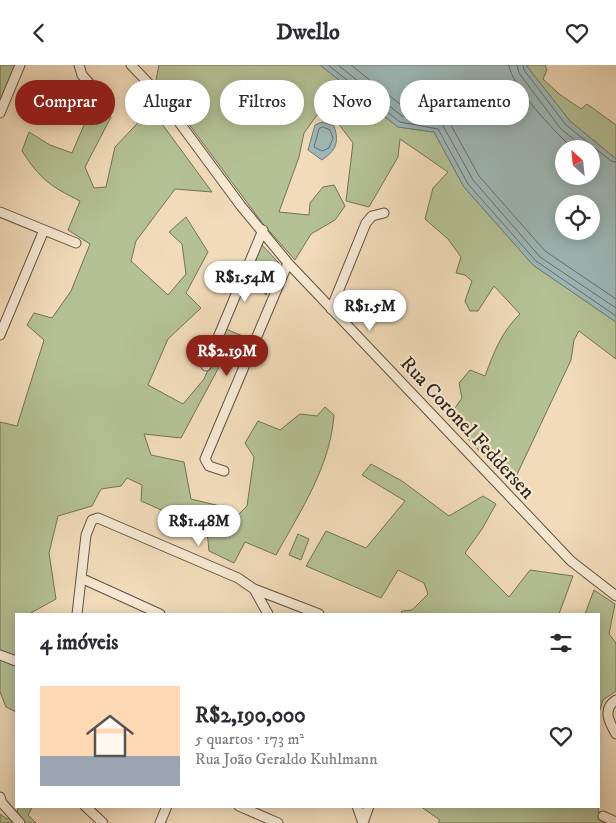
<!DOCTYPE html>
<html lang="pt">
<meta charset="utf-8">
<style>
body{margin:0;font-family:"IM FELL DW Pica",serif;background:#f2f2f3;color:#2b2b33;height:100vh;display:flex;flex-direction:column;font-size:19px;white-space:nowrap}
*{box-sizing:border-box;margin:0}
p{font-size:16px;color:#7c7c81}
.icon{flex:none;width:28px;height:28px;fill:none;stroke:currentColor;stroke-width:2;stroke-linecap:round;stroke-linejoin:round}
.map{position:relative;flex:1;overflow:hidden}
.sheet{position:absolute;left:15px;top:548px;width:585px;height:195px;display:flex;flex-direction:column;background:#fff;border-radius:0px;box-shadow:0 2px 12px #0003}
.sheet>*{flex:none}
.hud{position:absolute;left:15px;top:15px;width:586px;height:45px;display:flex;gap:10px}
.needle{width:32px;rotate:333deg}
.fabs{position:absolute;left:555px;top:75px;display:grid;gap:10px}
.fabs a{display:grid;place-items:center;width:45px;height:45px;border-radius:50%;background:#fff;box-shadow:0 2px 12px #0003;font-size:25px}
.price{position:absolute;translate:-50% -42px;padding:0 11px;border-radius:18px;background:#fff;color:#222;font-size:16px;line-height:32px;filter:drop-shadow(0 1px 2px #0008)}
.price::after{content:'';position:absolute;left:50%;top:30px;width:15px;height:11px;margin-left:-8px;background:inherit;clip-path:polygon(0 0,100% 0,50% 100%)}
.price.current{background:#8f2418;color:#fff}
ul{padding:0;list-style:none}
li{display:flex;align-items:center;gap:15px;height:125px;padding:0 25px}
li+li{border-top:1px solid #e1e1e2}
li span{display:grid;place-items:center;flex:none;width:140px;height:100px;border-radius:0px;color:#555}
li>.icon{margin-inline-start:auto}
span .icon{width:60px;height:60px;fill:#fffc;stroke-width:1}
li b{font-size:21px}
h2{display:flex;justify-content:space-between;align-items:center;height:60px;padding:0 25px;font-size:21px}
.tag{padding:0 18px;border-radius:22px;background:#fff;box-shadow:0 2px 12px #0003;font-size:18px;line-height:45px}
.tag.current{background:#8f2418;color:#fff}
header{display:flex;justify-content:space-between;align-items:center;height:65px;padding:0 25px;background:#fff;font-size:22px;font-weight:700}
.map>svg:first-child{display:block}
.green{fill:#b4c195;stroke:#727257}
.water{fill:#9eb9b9;stroke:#727d79;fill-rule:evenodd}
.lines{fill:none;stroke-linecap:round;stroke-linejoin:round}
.shore{stroke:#686e69;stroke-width:1}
.minor-casing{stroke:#615241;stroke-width:11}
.minor{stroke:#f6e8d2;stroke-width:9}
.labels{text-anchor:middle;stroke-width:4.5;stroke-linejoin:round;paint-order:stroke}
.street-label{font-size:20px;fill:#312419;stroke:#f6e8d2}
</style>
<header><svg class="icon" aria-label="back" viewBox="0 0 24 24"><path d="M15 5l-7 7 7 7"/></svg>Dwello<svg class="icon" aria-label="heart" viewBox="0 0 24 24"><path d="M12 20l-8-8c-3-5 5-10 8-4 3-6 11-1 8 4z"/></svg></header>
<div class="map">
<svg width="616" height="758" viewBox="0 0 616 758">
<rect width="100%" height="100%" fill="#f1dbba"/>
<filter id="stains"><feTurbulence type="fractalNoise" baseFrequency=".004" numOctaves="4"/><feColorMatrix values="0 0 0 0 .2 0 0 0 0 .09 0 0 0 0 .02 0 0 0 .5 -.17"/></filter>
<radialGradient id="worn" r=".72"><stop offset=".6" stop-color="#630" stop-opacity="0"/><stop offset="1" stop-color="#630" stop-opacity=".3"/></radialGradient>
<!-- green -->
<path class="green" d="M0 0H16L0 39Z
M159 0H320L398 62 434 67 464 122 533 200 616 257V294L579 266 574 275 571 295 512 420 448 353 462 333 459 318 470 305 485 311C494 287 502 266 520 249L494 221 478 246H470L465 236 472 216 465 210 456 208 461 192 448 174 425 154 433 123 448 107 400 74 398 92 369 142 346 136 353 78 338 58 317 50 304 68 299 92 279 147 309 150 310 138 323 122 334 120 345 141 335 155 311 169 295 195 263 159 156 15Z
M526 0H545L547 5 543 14 558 28 581 44 587 39 616 60V94L570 56Z
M97 30 111 52 85 102 94 123 106 122 115 82 151 44 212 127 175 124 136 176 131 196 168 230 186 209 182 179 169 167 186 152 208 187 186 228 201 243 168 274 148 320 183 339 204 314 226 264 250 274 242 290 227 287 181 373 144 369 151 390 184 397 191 434 220 441 224 464 247 441 254 392 245 378 258 356 280 365 300 349 317 351 325 342 334 350C330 402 301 445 276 490L245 477 234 498 209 486 207 465 141 436 142 420 127 413 121 421 101 424 92 441 58 451 49 488 56 534 29 549H16V647L6 642 0 627V357L17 361 44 275 27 260 34 248 52 253 71 226 90 179 68 165 80 136C50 121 41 115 22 86L29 67 50 80 72 88Z
M261 179 279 198 266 230 247 213Z
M371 399 402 416 449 451 483 431 496 439 482 464 465 488 509 532 530 505 573 511 559 549H401L402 546 412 545 428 529 424 518 398 505 381 533 306 501 326 466 366 483 405 436 362 410Z
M298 469 309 474 301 495 289 490Z
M594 525 615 539 609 569 616 578V626L603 635 599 648V549H585Z
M19 741H33L28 750 36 758H0V749L7 754 16 750Z
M420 741H598L599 755 606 758H438L440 755Z"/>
<!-- water -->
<path class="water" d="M320 0H526L570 56 616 94V257L533 200 464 122 434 67 398 62ZM564 84H591V111H564ZM564 139H591V166H564Z
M322 57 334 61C340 78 335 86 322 95L308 85 315 60Z"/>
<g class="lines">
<!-- shore -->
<path class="shore" d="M328 0 400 57 438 64 468 119 536 196 616 251
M338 0 402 51 442 59 473 115 540 192 616 243
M351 0 406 44 437 49 447 53 479 111 545 186 616 234
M509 0C510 20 558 71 574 84
M517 0 519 8 561 64 586 84
M523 0 524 5 566 60 611 96 616 97
M323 62 330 65 333 73 329 83 322 86 314 82 319 64Z"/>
<defs>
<path id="minor" d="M79 0 82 10 97 27
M131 0 156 26 241 141 288 198 571 496 616 531
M0 48 20 0
M0 147 76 178
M331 244 366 158 372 151 384 148
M0 270 44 165
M206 301 263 165
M224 406 209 401 205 394 288 198
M83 514 160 549
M254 524 319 549
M77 549 86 470 92 455 98 453 238 513 254 524 268 549
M0 590 16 596
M616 635C602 644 609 657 616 669
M0 732 2 738 20 758
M85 741 103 758
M239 741 278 758
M357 741 363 758
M603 751 616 757
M160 758 167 741
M363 758 369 741"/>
</defs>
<!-- minor casing -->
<use href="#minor" class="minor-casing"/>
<!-- minor -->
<use href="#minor" class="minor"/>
</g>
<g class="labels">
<!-- street labels -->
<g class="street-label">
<text transform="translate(468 362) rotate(47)" y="7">Rua Coronel Feddersen</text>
</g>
</g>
<rect width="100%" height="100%" filter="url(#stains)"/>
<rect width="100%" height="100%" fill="url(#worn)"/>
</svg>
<div class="fabs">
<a><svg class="needle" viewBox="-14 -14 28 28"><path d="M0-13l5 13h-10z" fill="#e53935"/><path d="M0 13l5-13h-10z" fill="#7c7c81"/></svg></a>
<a><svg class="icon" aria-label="locate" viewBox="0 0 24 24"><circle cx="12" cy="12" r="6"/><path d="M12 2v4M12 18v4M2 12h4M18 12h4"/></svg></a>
</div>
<b class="price" style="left:245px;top:238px">R$1.54M</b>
<b class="price" style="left:370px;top:267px">R$1.5M</b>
<b class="price current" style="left:227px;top:312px">R$2.19M</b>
<b class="price" style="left:199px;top:482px">R$1.48M</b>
<div class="hud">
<a class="tag current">Comprar</a>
<a class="tag">Alugar</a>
<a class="tag">Filtros</a>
<a class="tag">Novo</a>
<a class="tag">Apartamento</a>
</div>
<section class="sheet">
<h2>4 imóveis<svg class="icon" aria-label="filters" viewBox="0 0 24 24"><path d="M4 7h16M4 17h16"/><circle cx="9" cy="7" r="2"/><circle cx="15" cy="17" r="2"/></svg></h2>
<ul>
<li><span style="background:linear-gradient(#ffd9b3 70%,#9aa5b1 0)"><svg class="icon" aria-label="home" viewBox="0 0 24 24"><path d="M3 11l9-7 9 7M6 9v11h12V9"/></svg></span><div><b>R$2,190,000</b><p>5 quartos · 173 m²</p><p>Rua João Geraldo Kuhlmann</p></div><svg class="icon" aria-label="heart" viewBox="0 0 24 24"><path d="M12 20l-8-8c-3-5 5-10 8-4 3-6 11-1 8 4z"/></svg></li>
</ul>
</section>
</div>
